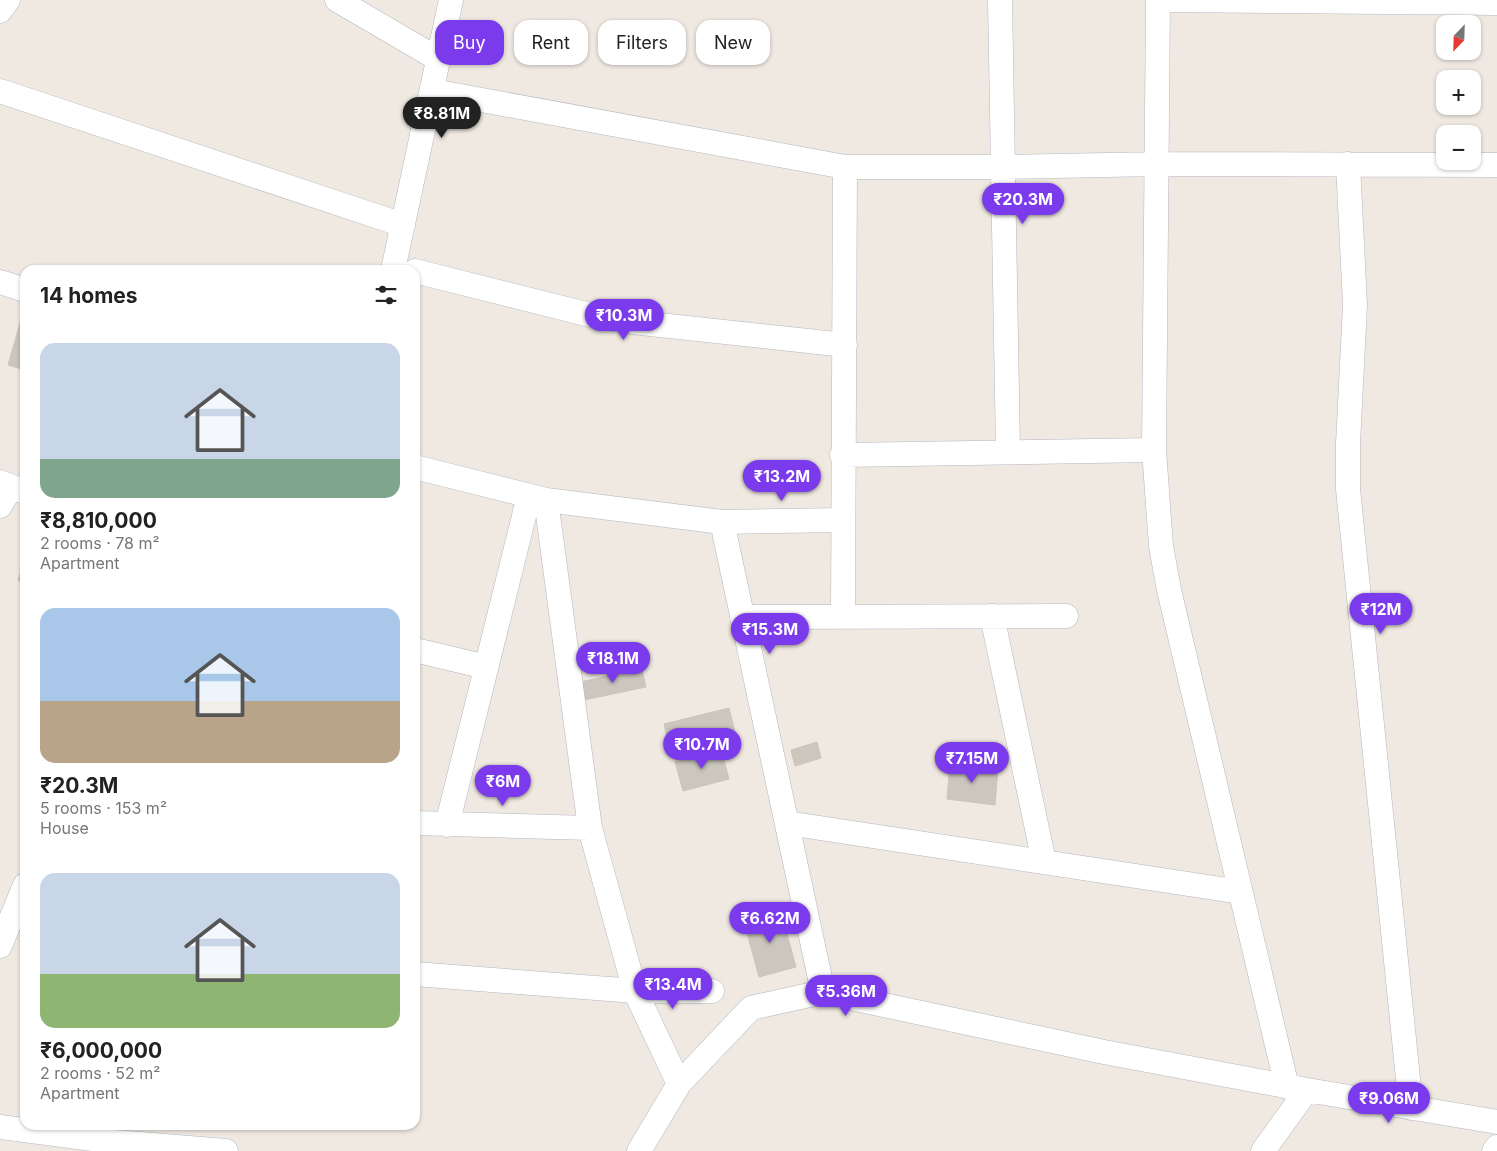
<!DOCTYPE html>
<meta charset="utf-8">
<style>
body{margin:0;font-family:Inter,sans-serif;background:#f2f2f2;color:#222;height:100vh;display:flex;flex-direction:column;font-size:19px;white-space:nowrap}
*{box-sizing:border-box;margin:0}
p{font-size:16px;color:#767676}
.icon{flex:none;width:28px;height:28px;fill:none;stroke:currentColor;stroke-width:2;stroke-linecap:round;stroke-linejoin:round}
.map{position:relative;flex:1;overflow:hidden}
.side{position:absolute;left:20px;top:265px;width:400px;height:865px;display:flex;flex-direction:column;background:#fff;border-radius:15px;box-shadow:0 1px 4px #0004}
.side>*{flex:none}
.hud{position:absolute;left:435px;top:20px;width:475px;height:45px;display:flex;gap:10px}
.needle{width:32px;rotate:203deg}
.fabs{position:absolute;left:1436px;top:15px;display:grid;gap:10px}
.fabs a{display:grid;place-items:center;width:45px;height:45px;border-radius:10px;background:#fff;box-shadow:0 1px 4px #0004;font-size:25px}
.price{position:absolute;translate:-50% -42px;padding:0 11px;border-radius:18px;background:#7c3aed;color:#fff;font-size:16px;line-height:32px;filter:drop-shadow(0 1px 2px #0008)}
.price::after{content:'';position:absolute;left:50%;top:30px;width:15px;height:11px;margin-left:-8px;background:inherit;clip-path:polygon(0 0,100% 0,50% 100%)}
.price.current{background:#222;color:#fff}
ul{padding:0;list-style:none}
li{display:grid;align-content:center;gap:10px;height:265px;padding:0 20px}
li span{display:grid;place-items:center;height:155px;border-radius:15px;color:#555}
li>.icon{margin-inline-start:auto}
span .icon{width:90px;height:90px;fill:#fffc;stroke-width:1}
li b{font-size:21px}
h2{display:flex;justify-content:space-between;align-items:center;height:60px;padding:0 20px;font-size:21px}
.tag{padding:0 18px;border-radius:15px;background:#fff;box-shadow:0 1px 4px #0004;font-size:18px;line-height:45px}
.tag.current{background:#7c3aed;color:#fff}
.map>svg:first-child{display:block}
.building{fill:#cbc7bf;stroke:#cbc5ba}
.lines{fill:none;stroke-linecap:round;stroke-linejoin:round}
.minor-casing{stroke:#b4b7c1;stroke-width:25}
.minor{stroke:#fff;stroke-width:24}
</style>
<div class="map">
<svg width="1497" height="1151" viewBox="0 0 1497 1151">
<rect width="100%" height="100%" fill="#efe9e1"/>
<!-- building -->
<path class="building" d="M23 313 25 314V370L8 365Z
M25 561V583L18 580Z
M642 669 646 687 584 700 580 682Z
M729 708 735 732 727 734 726 743 671 757 664 724Z
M817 742 821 758 795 766 791 750Z
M721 749 729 779 683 791 675 762Z
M950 763 998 769 995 805 947 799Z
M781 912 796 967 759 977 744 922Z"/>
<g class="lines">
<defs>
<path id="minor" d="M337 0 438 59
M1000 0 1008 451
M1158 0 1154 450 1161 546 1169 590 1287 1087
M1161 0 1497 3
M0 11 8 0
M0 91 403 225
M433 91 845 167H1003L1158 164 1497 165
M1348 164 1355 305 1348 444V489L1411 1108
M393 270 451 0
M415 271 594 316 632 322 845 345
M0 282 25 290
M842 455 1154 450
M415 467 546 500 590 828 635 991 679 1084
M0 482 25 492
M546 500 722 522 823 992
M0 506 11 487
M722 522 843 520
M843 616 845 167
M992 616 1044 862
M742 617 1066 616
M415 650 486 667
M415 823 590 828
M787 823 1241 892
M447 825 529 496
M0 946 25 885
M415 974 635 991H712
M0 1127 115 1142 226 1151
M639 1151 679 1084 751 1008 823 992 1104 1052 1307 1090 1497 1122
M1263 1151 1307 1090
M1494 1151 1497 1147"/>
</defs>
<!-- minor casing -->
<use href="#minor" class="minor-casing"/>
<!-- minor -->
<use href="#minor" class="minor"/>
</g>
</svg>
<div class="fabs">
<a><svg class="needle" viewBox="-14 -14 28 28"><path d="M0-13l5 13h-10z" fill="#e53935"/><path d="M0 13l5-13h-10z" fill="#767676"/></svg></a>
<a>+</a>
<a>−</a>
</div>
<b class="price current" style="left:442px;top:139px">₹8.81M</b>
<b class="price" style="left:1023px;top:225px">₹20.3M</b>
<b class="price" style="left:624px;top:341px">₹10.3M</b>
<b class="price" style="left:782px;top:502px">₹13.2M</b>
<b class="price" style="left:1381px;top:635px">₹12M</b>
<b class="price" style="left:770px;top:655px">₹15.3M</b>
<b class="price" style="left:613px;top:684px">₹18.1M</b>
<b class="price" style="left:702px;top:770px">₹10.7M</b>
<b class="price" style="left:972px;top:784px">₹7.15M</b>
<b class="price" style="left:503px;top:807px">₹6M</b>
<b class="price" style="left:770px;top:944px">₹6.62M</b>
<b class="price" style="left:673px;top:1010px">₹13.4M</b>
<b class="price" style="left:846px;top:1017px">₹5.36M</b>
<b class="price" style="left:1389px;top:1124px">₹9.06M</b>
<div class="hud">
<a class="tag current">Buy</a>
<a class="tag">Rent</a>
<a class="tag">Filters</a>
<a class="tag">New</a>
</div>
<section class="side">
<h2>14 homes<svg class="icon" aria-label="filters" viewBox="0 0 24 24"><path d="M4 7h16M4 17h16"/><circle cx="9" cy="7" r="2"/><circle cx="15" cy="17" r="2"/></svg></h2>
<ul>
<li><span style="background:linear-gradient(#c9d6e8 75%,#7fa58c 0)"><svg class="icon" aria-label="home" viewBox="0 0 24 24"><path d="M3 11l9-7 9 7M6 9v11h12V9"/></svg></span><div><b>₹8,810,000</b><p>2 rooms · 78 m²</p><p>Apartment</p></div></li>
<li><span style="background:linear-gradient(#a9c7e8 60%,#b9a48a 0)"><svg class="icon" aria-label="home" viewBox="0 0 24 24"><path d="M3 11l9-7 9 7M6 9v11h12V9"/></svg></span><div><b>₹20.3M</b><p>5 rooms · 153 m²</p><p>House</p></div></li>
<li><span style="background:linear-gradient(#c9d6e8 65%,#8fb573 0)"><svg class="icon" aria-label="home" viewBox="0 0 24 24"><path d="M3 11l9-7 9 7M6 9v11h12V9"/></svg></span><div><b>₹6,000,000</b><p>2 rooms · 52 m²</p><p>Apartment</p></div></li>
</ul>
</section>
</div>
